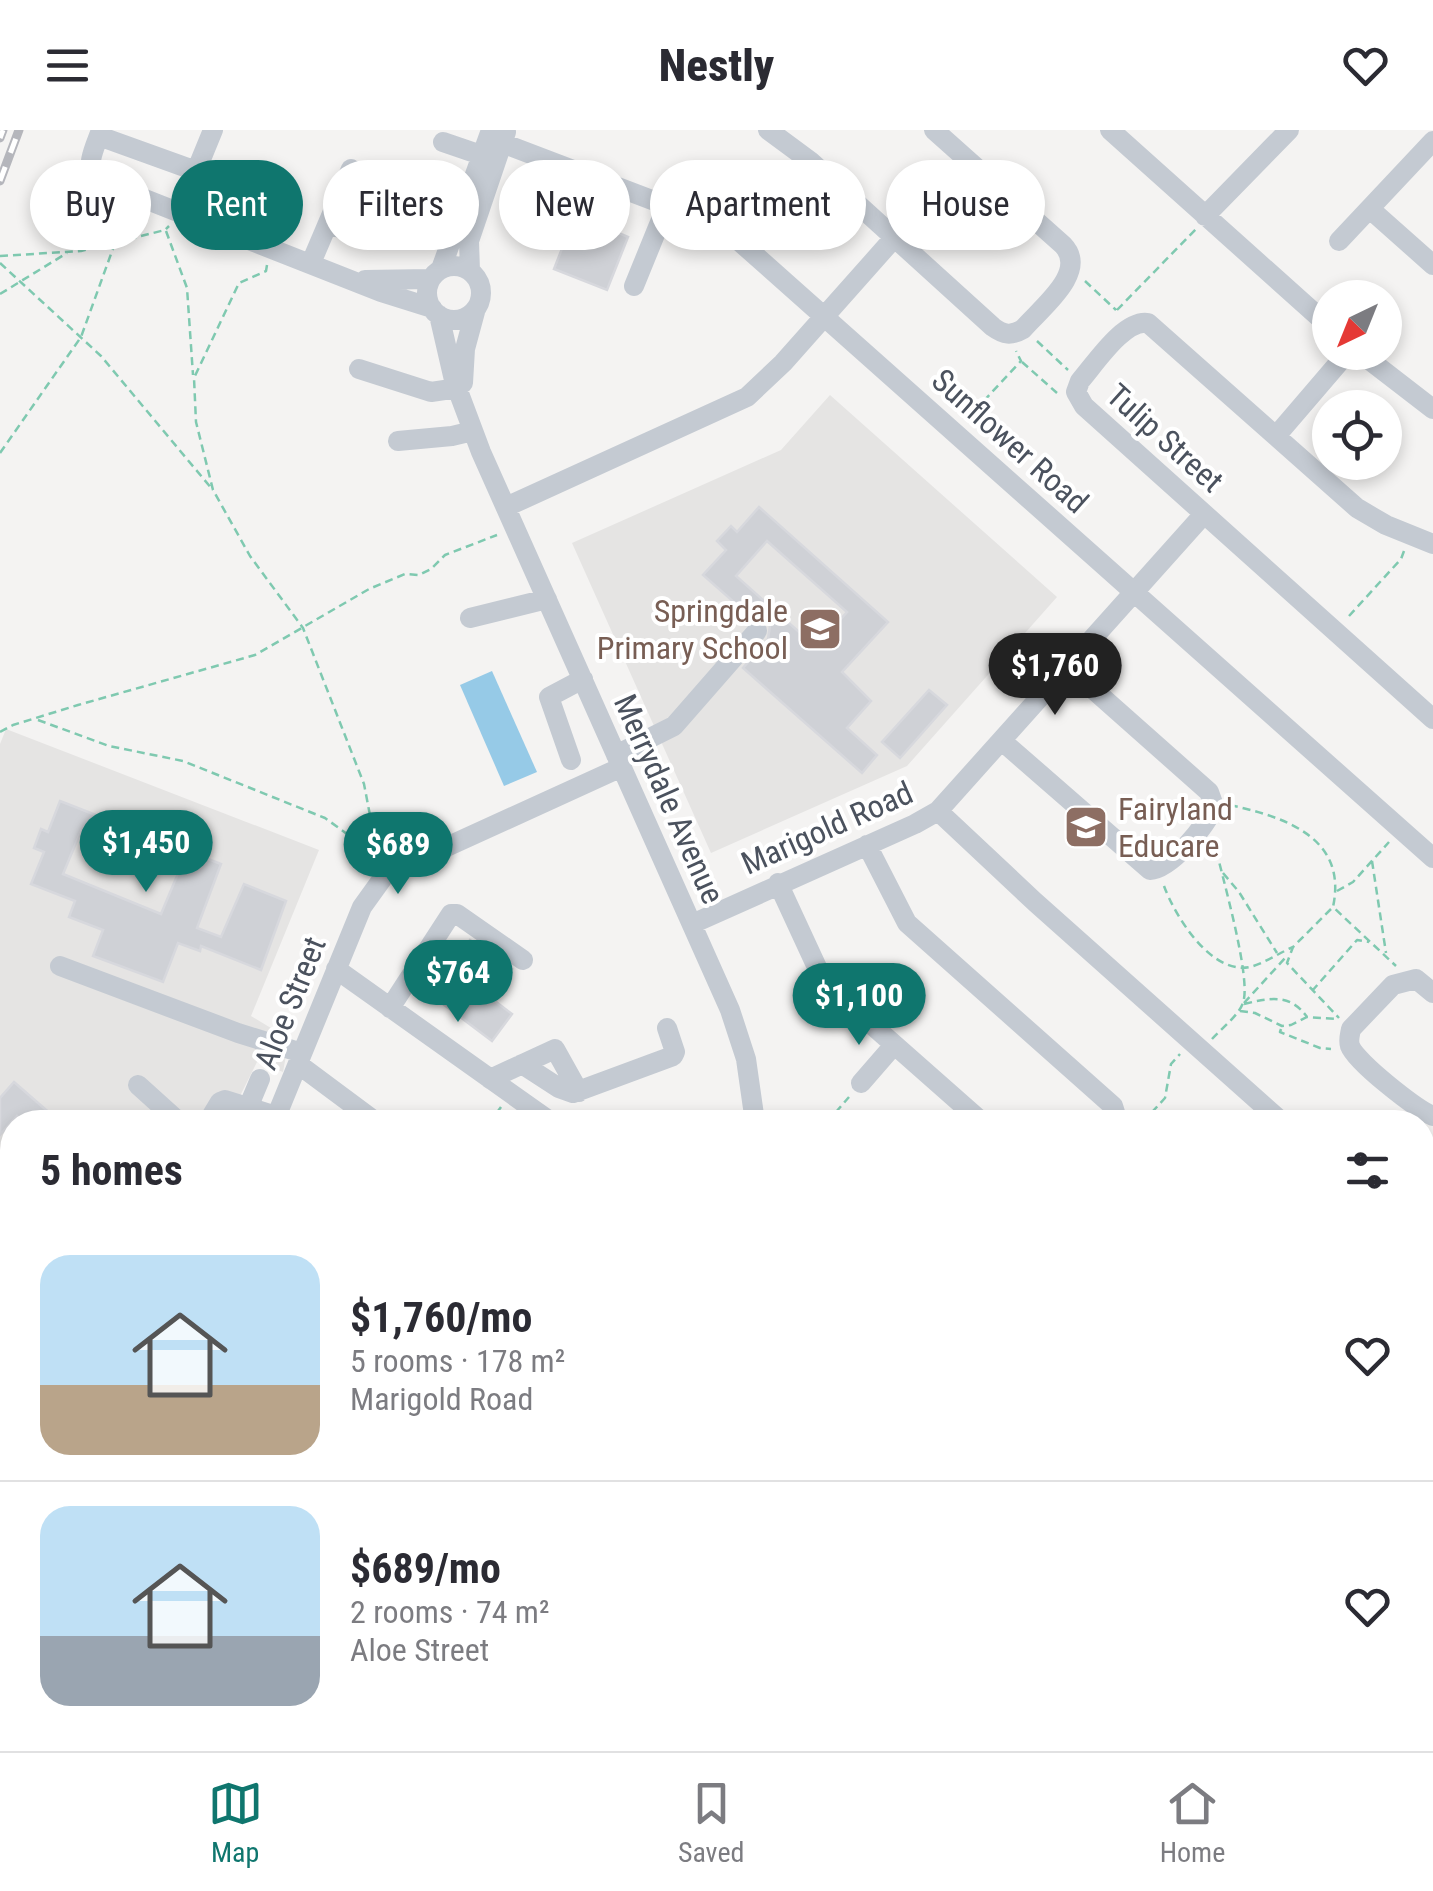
<!DOCTYPE html>
<meta charset="utf-8">
<style>
body{margin:0;font-family:"Roboto Condensed",sans-serif;background:#f7f7f7;color:#2b2b33;height:100vh;display:flex;flex-direction:column;font-size:38px;white-space:nowrap}
*{box-sizing:border-box;margin:0}
p{font-size:32px;color:#7c7c81}
.icon{flex:none;width:55px;height:55px;fill:none;stroke:currentColor;stroke-width:2;stroke-linecap:round;stroke-linejoin:round}
.map{position:relative;flex:1;overflow:hidden}
.sheet{position:absolute;left:0px;top:980px;width:1435px;height:642px;display:flex;flex-direction:column;background:#fff;border-radius:40px 40px 0 0;box-shadow:0 5px 15px #0003}
.sheet>*{flex:none}
.banner{position:absolute;left:30px;top:30px;width:1375px;height:90px;display:flex;gap:20px}
.needle{width:65px;rotate:223deg}
.fabs{position:absolute;left:1312px;top:150px;display:grid;gap:20px}
.fabs a{display:grid;place-items:center;width:90px;height:90px;border-radius:50%;background:#fff;box-shadow:0 5px 15px #0003;font-size:50px}
.price{position:absolute;translate:-50% -85px;padding:0 22px;border-radius:35px;background:#0f766e;color:#fff;font-size:32px;line-height:65px;filter:drop-shadow(0 2px 5px #0008)}
.price::after{content:'';position:absolute;left:50%;top:60px;width:30px;height:22px;margin-left:-15px;background:inherit;clip-path:polygon(0 0,100% 0,50% 100%)}
.price.selected{background:#222;color:#fff}
ul{padding:0;list-style:none}
li{display:flex;align-items:center;gap:30px;height:250px;padding:0 40px}
li+li{border-top:2px solid #e1e1e2}
li span{display:grid;place-items:center;flex:none;width:280px;height:200px;border-radius:30px;color:#555}
li>.icon{margin-inline-start:auto}
span .icon{width:120px;height:120px;fill:#fffc;stroke-width:1}
li b{font-size:42px}
h2{display:flex;justify-content:space-between;align-items:center;height:120px;padding:0 40px;font-size:42px}
.tag{padding:0 35px;border-radius:45px;background:#fff;box-shadow:0 5px 15px #0003;font-size:35px;line-height:90px}
.tag.selected{background:#0f766e;color:#fff}
header{display:flex;justify-content:space-between;align-items:center;height:130px;padding:0 40px;background:#fff;font-size:45px;font-weight:800}
.menu{display:flex;justify-content:space-around;align-items:center;height:140px;border-top:2px solid #e1e1e2;background:#fff;font-size:28px;color:#7c7c81}
.menu a{display:grid;justify-items:center;gap:5px}
.menu .selected{color:#0f766e}
.map>svg:first-child{display:block}
.education{fill:#e5e4e3}
.water{fill:#96cae7}
.building{fill:#cfd1d6;stroke:#d7d8dd;stroke-width:2.5;fill-rule:evenodd}
.lines{fill:none;stroke-linecap:round;stroke-linejoin:round}
.path{stroke:#7fc9b0;stroke-width:2.5;stroke-dasharray:8 5;stroke-linecap:butt}
.minor{stroke:#c4cad2;stroke-width:20}
.major{stroke:#b4bdce;stroke-width:25}
.rail-casing{stroke:#b5b6bc;stroke-width:9}
.rail{stroke:#fff;stroke-width:5;stroke-dasharray:15;stroke-linecap:butt}
.labels{text-anchor:middle;stroke-width:8;stroke-linejoin:round;paint-order:stroke}
.street-label{font-size:32px;fill:#4b525e;stroke:#fff}
.education-label{font-size:32px;fill:#785e54;stroke:#fff;text-anchor:end}
</style>
<header><svg class="icon" aria-label="menu" viewBox="0 0 24 24"><path d="M4 6h16M4 12h16M4 18h16"/></svg>Nestly<svg class="icon" aria-label="heart" viewBox="0 0 24 24"><path d="M12 20l-8-8c-3-5 5-10 8-4 3-6 11-1 8 4z"/></svg></header>
<div class="map">
<svg width="1433" height="1621" viewBox="0 0 1433 1621">
<rect width="100%" height="100%" fill="#f4f3f2"/>
<!-- education -->
<path class="education" d="M830 265 1057 467 907 636 711 723 572 413 781 320Z
M6 599 319 720 251 886 289 909 283 942 257 932 227 992H12V1171L0 1159V614Z
M617 1610H1001L992 1621H633Z"/>
<!-- water -->
<path class="water" d="M492 541 537 642 504 656 460 555Z"/>
<!-- building -->
<path class="building" d="M581 70 615 83 609 99 628 107 607 160 554 139Z
M759 377 888 492 842 542 871 571 847 598 877 625 862 643 743 538 768 509 770 496 761 488H752L703 445 726 420 717 411 731 396 737 402ZM767 411 847 482 816 517 736 446Z
M929 560 947 575 900 628 882 612Z
M60 671 221 734 197 798 221 807 244 754 286 771 261 840 201 816 200 821 178 813 163 852 93 826 103 800 69 787 75 771 31 754 44 722 34 718 41 699 48 702ZM81 701 179 741 161 784 63 744Z
M470 810 512 839 491 868 512 884 492 911 423 859 443 832 450 837Z
M14 952 60 992H25L17 986 0 1005V968Z
M0 1027 12 1038V1070L0 1059Z
M0 1090 12 1102V1132L0 1121Z"/>
<g class="lines">
<!-- path -->
<path class="path" d="M166 101 187 158 193 245
M0 126 81 121 165 100 169 96
M0 133 101 226 212 359
M267 135 266 141 239 153 194 248 196 292 213 360 250 426 303 498 364 654 378 727
M1085 151 1116 180
M0 164 67 123
M1117 180 1196 99
M1037 211 1068 240
M1022 232 1057 263
M966 290 1021 231 1016 221
M0 323 81 207 115 113
M1349 486 1401 429 1404 421
M38 590 109 616 183 631 325 688 376 725
M0 602 13 595 78 575 255 525 369 459 405 444 419 445 431 439 445 425 497 405
M1230 675C1284 687 1348 707 1333 777L1396 836
M1372 731 1386 823
M1223 743 1239 762 1277 823
M1164 756C1175 786 1211 845 1250 837 1265 833 1279 823 1293 817
M1337 761 1353 752 1389 712
M1331 779 1293 817 1287 833 1339 888
M1312 861 1357 810 1369 812
M1244 873 1286 827
M1244 874C1269 868 1290 863 1307 887
M1240 881 1255 883 1282 896 1291 895 1307 887 1336 889
M1281 899 1280 902 1320 918 1331 919
M1212 909C1222 898 1238 886 1243 873 1252 848 1221 743 1214 711
M490 992 501 977
M802 992 835 982
M845 992 836 982 849 967
M1143 992 1165 968 1171 934 1180 924
M210 1610 225 1621
M1025 1610 1035 1621
M1096 1610 1094 1615 1098 1621
M216 1621 220 1610
M1013 1621 1021 1610"/>
<!-- minor -->
<path class="minor" d="M101 0C96 15 85 34 94 49L381 162 432 178
M768 0 810 31 993 197C1004 205 1011 206 1023 199 1041 178 1089 142 1063 115L934 0
M1110 0 1330 197
M99 6 196 41
M443 12 481 25
M502 13 694 86 730 103 1433 728
M1370 79 1433 135
M179 83 213 0
M1205 86 1289 0
M328 94 364 106
M1339 111 1433 11
M311 133 351 39
M427 163a27 27 0 1 1 54 0a27 27 0 1 1-54 0Z
M441 139 491 0
M470 141 469 111 506 2
M365 150 431 149
M634 156 667 75
M439 185 454 250 481 322 730 880 746 929 755 992
M1359 222 1433 279
M359 239 431 262 458 258
M463 253 465 219 475 182
M1276 306 1348 222
M398 311 452 306 473 301
M506 377 747 267 783 233 894 108
M1433 414 1386 395 1357 378 1148 193C1124 189 1095 234 1080 251L1076 262 1084 276 1433 589
M470 488 547 469
M1002 611 1150 740C1171 739 1207 695 1214 676L1209 662 1068 537
M616 625 674 596 757 501
M571 630 549 567 583 549
M938 681 1035 772 1282 992
M867 715 907 793 1113 976 1118 992
M778 753 821 846 829 857 982 992
M692 794 915 694 938 681 1204 384
M60 836 238 903 302 923
M336 839 551 992
M1433 863 1416 849 1393 855 1351 899C1350 905 1348 910 1350 916 1356 932 1416 979 1433 986
M390 878 451 784H457L523 830
M298 934 376 992
M522 934 559 958 573 963 673 926 675 922 667 898
M490 949 555 919 579 962
M861 953 894 915
M138 955 179 992
M208 992 220 972 225 970 276 986
M242 992 260 949
M274 992 362 777 385 745 622 637
M1422 1097 1433 1101
M1422 1215 1433 1219
M1422 1345 1433 1318
M44 1610 56 1621
M411 1610 438 1621
M666 1610 668 1621
M1232 1610 1261 1621
M455 1621 459 1610
M534 1621 538 1610
M828 1621H832"/>
<!-- major -->
<path class="major" d="M1422 1560 1433 1534
M1399 1621 1403 1610"/>
<defs>
<path id="rail" d="M0 8 3 0
M0 51 19 0"/>
</defs>
<!-- rail casing -->
<use href="#rail" class="rail-casing"/>
<!-- rail -->
<use href="#rail" class="rail"/>
</g>
<!-- icons -->
<defs>
<symbol id="school-square" viewBox="-11 -11 22 22"><rect x="-9" y="-9" width="18" height="18" rx="4" fill="#8d6e63" stroke="#fff"/><path d="M0-5L7-2L0 1L-7-2ZM-4 1L0 2.5L4 1V4Q0 6-4 4Z" fill="#fff"/></symbol>
</defs>
<g fill-rule="evenodd">
<use href="#school-square" x="795" y="474" width="50" height="50"/>
<use href="#school-square" x="1061" y="672" width="50" height="50"/>
</g>
<g class="labels">
<!-- street labels -->
<g class="street-label">
<text transform="translate(1165 308) rotate(42)" y="11">Tulip Street</text>
<text transform="translate(1010 311) rotate(42)" y="11">Sunflower Road</text>
<text transform="translate(669 669) rotate(66)" y="11">Merrydale Avenue</text>
<text transform="translate(827 698) rotate(-24)" y="11">Marigold Road</text>
<text transform="translate(290 873) rotate(-68)" y="11">Aloe Street</text>
</g>
<!-- education labels -->
<g class="education-label">
<text x="788" y="492">Springdale<tspan x="788" dy="37">Primary School</tspan></text>
<text x="1118" y="690" text-anchor="start">Fairyland<tspan x="1118" dy="37">Educare</tspan></text>
</g>
</g>
</svg>
<div class="fabs">
<a><svg class="needle" viewBox="-14 -14 28 28"><path d="M0-13l5 13h-10z" fill="#e53935"/><path d="M0 13l5-13h-10z" fill="#7c7c81"/></svg></a>
<a><svg class="icon" aria-label="locate" viewBox="0 0 24 24"><circle cx="12" cy="12" r="6"/><path d="M12 2v4M12 18v4M2 12h4M18 12h4"/></svg></a>
</div>
<b class="price selected" style="left:1055px;top:588px">$1,760</b>
<b class="price" style="left:146px;top:765px">$1,450</b>
<b class="price" style="left:398px;top:767px">$689</b>
<b class="price" style="left:458px;top:895px">$764</b>
<b class="price" style="left:859px;top:918px">$1,100</b>
<div class="banner">
<a class="tag">Buy</a>
<a class="tag selected">Rent</a>
<a class="tag">Filters</a>
<a class="tag">New</a>
<a class="tag">Apartment</a>
<a class="tag">House</a>
</div>
<section class="sheet">
<h2>5 homes<svg class="icon" aria-label="filters" viewBox="0 0 24 24"><path d="M4 7h16M4 17h16"/><circle cx="9" cy="7" r="2"/><circle cx="15" cy="17" r="2"/></svg></h2>
<ul>
<li><span style="background:linear-gradient(#bfe0f5 65%,#b9a48a 0)"><svg class="icon" aria-label="home" viewBox="0 0 24 24"><path d="M3 11l9-7 9 7M6 9v11h12V9"/></svg></span><div><b>$1,760/mo</b><p>5 rooms · 178 m²</p><p>Marigold Road</p></div><svg class="icon" aria-label="heart" viewBox="0 0 24 24"><path d="M12 20l-8-8c-3-5 5-10 8-4 3-6 11-1 8 4z"/></svg></li>
<li><span style="background:linear-gradient(#bfe0f5 65%,#9aa5b1 0)"><svg class="icon" aria-label="home" viewBox="0 0 24 24"><path d="M3 11l9-7 9 7M6 9v11h12V9"/></svg></span><div><b>$689/mo</b><p>2 rooms · 74 m²</p><p>Aloe Street</p></div><svg class="icon" aria-label="heart" viewBox="0 0 24 24"><path d="M12 20l-8-8c-3-5 5-10 8-4 3-6 11-1 8 4z"/></svg></li>
</ul>
</section>
</div>
<nav class="menu">
<a class="selected"><svg class="icon" aria-label="map" viewBox="0 0 24 24"><path d="M3 6l6-2 6 2 6-2v14l-6 2-6-2-6 2zM9 4v14M15 6v14"/></svg>Map</a>
<a><svg class="icon" aria-label="saved" viewBox="0 0 24 24"><path d="M7 4h10v16l-5-4-5 4z"/></svg>Saved</a>
<a><svg class="icon" aria-label="home" viewBox="0 0 24 24"><path d="M3 11l9-7 9 7M6 9v11h12V9"/></svg>Home</a>
</nav>
